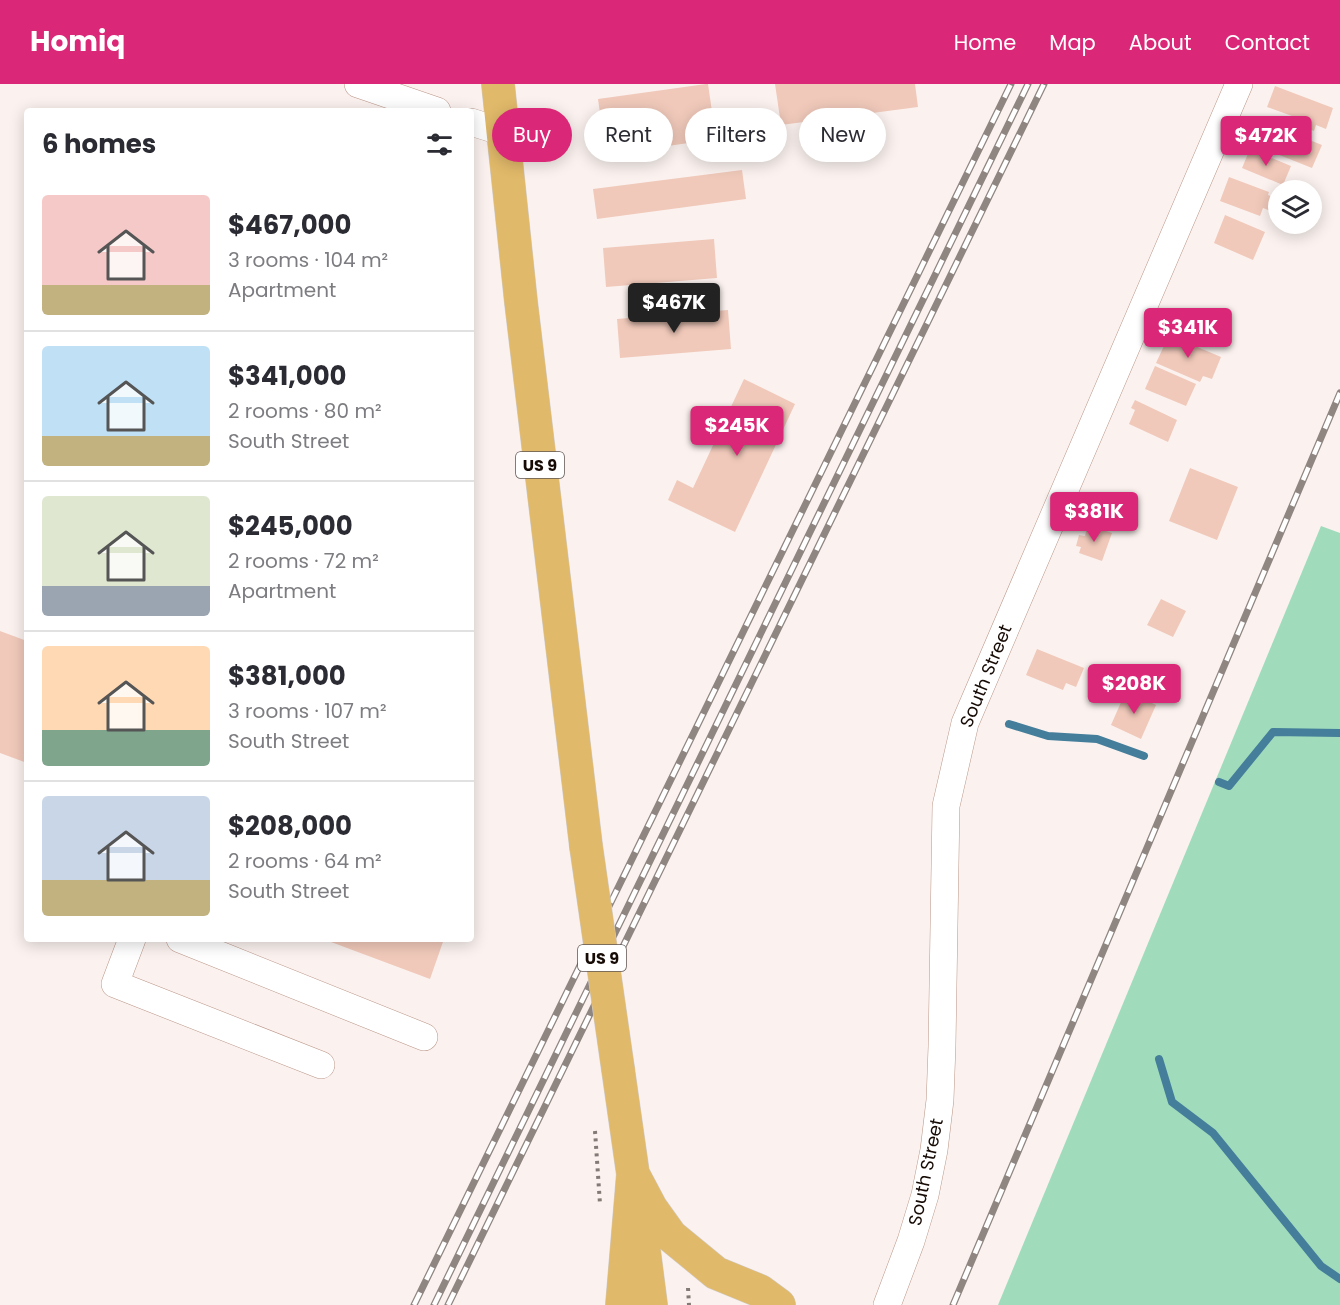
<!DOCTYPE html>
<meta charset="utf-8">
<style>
body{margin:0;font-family:Poppins,sans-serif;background:#f2f2f3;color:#2b2b33;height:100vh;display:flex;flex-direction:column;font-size:22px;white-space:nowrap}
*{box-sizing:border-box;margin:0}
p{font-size:20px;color:#7c7c81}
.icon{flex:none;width:33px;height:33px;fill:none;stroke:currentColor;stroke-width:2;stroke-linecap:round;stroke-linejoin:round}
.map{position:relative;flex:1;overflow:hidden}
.side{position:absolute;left:24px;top:24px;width:450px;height:834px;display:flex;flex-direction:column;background:#fff;border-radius:6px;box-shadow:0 3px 15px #0003}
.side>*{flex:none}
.top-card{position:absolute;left:492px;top:24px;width:570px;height:54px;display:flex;gap:12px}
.tools{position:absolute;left:1268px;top:96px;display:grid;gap:12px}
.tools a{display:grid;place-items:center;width:54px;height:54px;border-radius:50%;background:#fff;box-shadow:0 3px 15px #0003;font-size:30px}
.price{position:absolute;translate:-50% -51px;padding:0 14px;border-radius:6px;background:#db2777;color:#fff;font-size:20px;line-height:39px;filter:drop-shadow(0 2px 3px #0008)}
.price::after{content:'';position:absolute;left:50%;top:36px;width:18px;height:14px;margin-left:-9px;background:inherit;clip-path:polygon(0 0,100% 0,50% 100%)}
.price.current{background:#222;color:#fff}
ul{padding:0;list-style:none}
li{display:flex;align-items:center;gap:18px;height:150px;padding:0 18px}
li+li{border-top:2px solid #e1e1e2}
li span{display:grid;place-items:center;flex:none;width:168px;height:120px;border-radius:6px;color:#555}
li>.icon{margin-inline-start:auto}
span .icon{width:72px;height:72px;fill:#fffc;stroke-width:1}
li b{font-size:26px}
h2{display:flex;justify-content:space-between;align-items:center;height:72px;padding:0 18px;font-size:26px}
.tag{padding:0 21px;border-radius:27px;background:#fff;box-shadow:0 3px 15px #0003;font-size:21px;line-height:54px}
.tag.current{background:#db2777;color:#fff}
header{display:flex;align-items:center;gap:36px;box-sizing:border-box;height:84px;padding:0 30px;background:#db2777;color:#fff}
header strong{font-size:28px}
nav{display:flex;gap:33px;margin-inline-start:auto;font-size:21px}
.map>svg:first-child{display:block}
.green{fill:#a0dcbc}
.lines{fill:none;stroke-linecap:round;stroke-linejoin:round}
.stream{stroke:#447e9a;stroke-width:8}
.building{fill:#f0c9ba}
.minor-casing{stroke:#bb9688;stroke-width:28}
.major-casing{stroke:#d1cecd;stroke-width:34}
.path{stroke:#837975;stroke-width:4;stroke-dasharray:3 4.5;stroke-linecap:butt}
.minor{stroke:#fff;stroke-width:27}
.major{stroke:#e1b96a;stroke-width:33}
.rail-casing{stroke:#8f8581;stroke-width:7}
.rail{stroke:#fff;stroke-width:4.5;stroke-dasharray:14;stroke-linecap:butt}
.major-bridge-casing{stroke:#d1cecd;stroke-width:34;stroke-linecap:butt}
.major-bridge{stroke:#e1b96a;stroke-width:33}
.labels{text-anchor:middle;stroke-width:4.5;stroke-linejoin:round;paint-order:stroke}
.shield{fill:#fff;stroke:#5d5451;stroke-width:1.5}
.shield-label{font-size:16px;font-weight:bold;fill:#170b06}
.street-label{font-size:18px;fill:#170b06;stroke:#fff}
</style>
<header>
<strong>Homiq</strong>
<nav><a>Home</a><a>Map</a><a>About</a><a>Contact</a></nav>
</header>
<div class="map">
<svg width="1340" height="1221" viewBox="0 0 1340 1221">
<rect width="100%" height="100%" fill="#fbf2ef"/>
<!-- green -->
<path class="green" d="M1321 442 1340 449V1221H998Z"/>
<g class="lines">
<!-- stream -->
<path class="stream" d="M1009 640 1048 652 1097 655 1144 672
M1219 698 1229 702 1273 648 1340 649
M1159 975 1172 1018 1213 1049 1321 1182 1340 1195"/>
</g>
<!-- building -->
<path class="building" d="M706 0H708L716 55 606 71 598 15Z
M775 0H915L918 23 781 41Z
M1275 2 1333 24 1326 45 1316 41 1314 47 1301 42 1303 36 1267 23Z
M1287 47 1322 61 1312 84 1277 70Z
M1250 65 1291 82 1283 101 1242 84Z
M742 86 746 115 597 135 593 105Z
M1229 93 1269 108 1268 111 1278 115V130L1263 124 1260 132 1220 117Z
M1225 131 1265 148 1253 176 1214 159Z
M714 155 717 194 606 203 603 164Z
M728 226 731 265 620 274 617 235Z
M1169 251 1221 273 1212 295 1203 292 1200 298 1156 279Z
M1155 282 1196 300 1186 322 1145 305Z
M744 295 795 320 735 448 668 416 677 396 693 404Z
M1135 316 1177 336 1168 358 1129 340 1135 326 1131 324Z
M1190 384 1238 403 1217 456 1169 437Z
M1088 441 1112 449 1102 477 1079 469 1081 463 1076 462 1079 451 1085 452Z
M1161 515 1186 527 1173 553 1147 541Z
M0 547 27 557V679L0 669Z
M1037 565 1084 584 1076 603 1066 599 1063 606 1026 591Z
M1126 607 1156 621 1141 655 1111 641Z
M323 855H444L430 895Z"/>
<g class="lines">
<defs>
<path id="minor" d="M358 0 437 27
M471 38 503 48
M132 855 115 900 321 981
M180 855 424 953
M887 1221 911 1157 925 1111 934 1066 940 1016 942 962 946 722 965 639 1239 0"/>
<path id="major" d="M498 0 521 218 586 762
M618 985 633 1090 622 1221
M633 1090 651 1124 671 1152 716 1189 760 1207 779 1221
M642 1151 651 1221"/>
</defs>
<!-- minor casing -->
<use href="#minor" class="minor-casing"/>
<!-- major casing -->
<use href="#major" class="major-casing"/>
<!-- path -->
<path class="path" d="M595 1047 600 1120
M688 1204 689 1221"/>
<!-- minor -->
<use href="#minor" class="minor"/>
<!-- major -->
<use href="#major" class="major"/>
<defs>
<path id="rail" d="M414 1221 1011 0
M434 1221 1028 0
M448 1221 1044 0
M953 1221 1340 309"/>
</defs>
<!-- rail casing -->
<use href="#rail" class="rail-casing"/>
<!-- rail -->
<use href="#rail" class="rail"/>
<defs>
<path id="major-bridge" d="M586 762 618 985"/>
</defs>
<!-- major-bridge casing -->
<use href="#major-bridge" class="major-bridge-casing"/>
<!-- major-bridge -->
<use href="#major-bridge" class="major-bridge"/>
</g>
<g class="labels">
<!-- shield labels -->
<g class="shield">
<rect x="516" y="368" width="48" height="26" rx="4.5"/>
<rect x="578" y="861" width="48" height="26" rx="4.5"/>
</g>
<g class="shield-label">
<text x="540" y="387">US 9</text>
<text x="602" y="880">US 9</text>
</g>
<!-- street labels -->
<g class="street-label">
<text transform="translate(986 592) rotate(-68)" y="6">South Street</text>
<text transform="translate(926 1088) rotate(-78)" y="6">South Street</text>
</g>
</g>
</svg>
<div class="tools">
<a><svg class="icon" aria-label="layers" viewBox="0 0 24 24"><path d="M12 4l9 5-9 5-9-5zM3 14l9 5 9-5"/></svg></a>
</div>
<b class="price" style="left:1266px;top:83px">$472K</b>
<b class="price current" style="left:674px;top:250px">$467K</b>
<b class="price" style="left:1188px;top:275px">$341K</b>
<b class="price" style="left:737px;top:373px">$245K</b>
<b class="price" style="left:1094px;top:459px">$381K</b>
<b class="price" style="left:1134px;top:631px">$208K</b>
<div class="top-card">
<a class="tag current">Buy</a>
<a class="tag">Rent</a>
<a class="tag">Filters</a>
<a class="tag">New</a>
</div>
<section class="side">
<h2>6 homes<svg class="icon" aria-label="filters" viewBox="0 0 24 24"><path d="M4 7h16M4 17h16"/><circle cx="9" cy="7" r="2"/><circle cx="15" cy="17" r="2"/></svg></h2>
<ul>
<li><span style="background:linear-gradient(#f6c9c9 75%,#c2b280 0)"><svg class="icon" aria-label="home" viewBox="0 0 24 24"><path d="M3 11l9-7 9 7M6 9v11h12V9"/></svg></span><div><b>$467,000</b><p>3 rooms · 104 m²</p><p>Apartment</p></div></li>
<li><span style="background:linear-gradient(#bfe0f5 75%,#c2b280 0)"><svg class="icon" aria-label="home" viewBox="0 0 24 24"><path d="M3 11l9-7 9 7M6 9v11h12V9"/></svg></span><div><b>$341,000</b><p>2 rooms · 80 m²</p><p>South Street</p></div></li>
<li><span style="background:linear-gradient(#dfe7d0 75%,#9aa5b1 0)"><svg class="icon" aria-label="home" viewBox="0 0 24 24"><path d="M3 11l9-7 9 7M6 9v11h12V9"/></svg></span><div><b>$245,000</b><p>2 rooms · 72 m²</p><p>Apartment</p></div></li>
<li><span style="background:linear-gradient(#ffd9b3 70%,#7fa58c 0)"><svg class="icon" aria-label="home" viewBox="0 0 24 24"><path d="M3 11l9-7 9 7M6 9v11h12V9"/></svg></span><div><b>$381,000</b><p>3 rooms · 107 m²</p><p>South Street</p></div></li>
<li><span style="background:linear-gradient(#c9d6e8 70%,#c2b280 0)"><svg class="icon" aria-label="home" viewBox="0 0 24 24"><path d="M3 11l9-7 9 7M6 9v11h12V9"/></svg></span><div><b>$208,000</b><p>2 rooms · 64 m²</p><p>South Street</p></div></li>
</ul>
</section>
</div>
